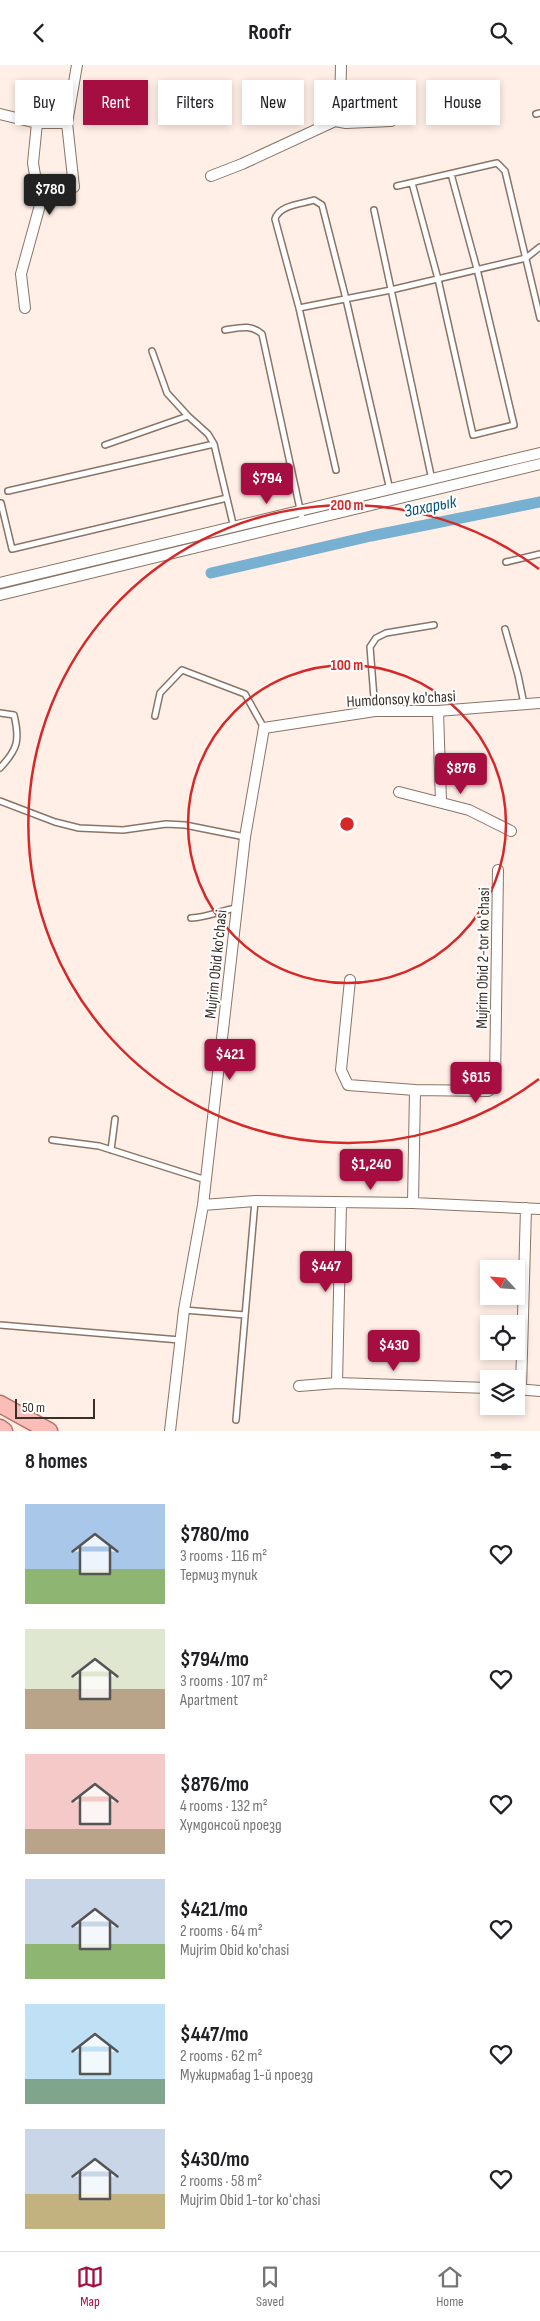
<!DOCTYPE html>
<meta charset="utf-8">
<style>
body{margin:0;font-family:"Sofia Sans Condensed",sans-serif;background:#f6f6f6;color:#202124;height:100vh;display:flex;flex-direction:column;font-size:19px;white-space:nowrap}
*{box-sizing:border-box;margin:0}
p{font-size:16px;color:#757577}
.icon{flex:none;width:28px;height:28px;fill:none;stroke:currentColor;stroke-width:2;stroke-linecap:round;stroke-linejoin:round}
.map{position:relative;height:1366px;overflow:hidden}
.details{display:flex;flex-direction:column;background:#fff;flex:1}
.details>*{flex:none}
.hud{position:absolute;left:15px;top:15px;width:510px;height:45px;display:flex;gap:10px}
.needle{width:32px;rotate:296deg}
.buttons{position:absolute;left:480px;top:1195px;display:grid;gap:10px}
.buttons a{display:grid;place-items:center;width:45px;height:45px;border-radius:0px;background:#fff;box-shadow:0 2px 8px #0003;font-size:25px}
.scale{position:absolute;left:15px;bottom:12px;width:80px;box-sizing:border-box;padding-left:5px;border:2px solid #3a302a;border-top:0;font-size:14px;line-height:18px;white-space:nowrap;color:#3a302a;-webkit-text-stroke:4px #fff;paint-order:stroke}
.price{position:absolute;translate:-50% -42px;padding:0 11px;border-radius:5px;background:#a60e42;color:#fff;font-size:16px;line-height:32px;filter:drop-shadow(0 1px 2px #0008)}
.price::after{content:'';position:absolute;left:50%;top:30px;width:15px;height:11px;margin-left:-8px;background:inherit;clip-path:polygon(0 0,100% 0,50% 100%)}
.price.selected{background:#222;color:#fff}
ul{padding:0;list-style:none}
li{display:flex;align-items:center;gap:15px;height:125px;padding:0 25px}
li span{display:grid;place-items:center;flex:none;width:140px;height:100px;border-radius:0px;color:#555}
li>.icon{margin-inline-start:auto}
span .icon{width:60px;height:60px;fill:#fffc;stroke-width:1}
li b{font-size:21px}
h2{display:flex;justify-content:space-between;align-items:center;height:60px;padding:0 25px;font-size:21px}
.pill{padding:0 18px;border-radius:0px;background:#fff;box-shadow:0 2px 8px #0003;font-size:18px;line-height:45px}
.pill.selected{background:#a60e42;color:#fff}
header{display:flex;justify-content:space-between;align-items:center;height:65px;padding:0 25px;background:#fff;font-size:22px;font-weight:700}
.tabs{display:flex;justify-content:space-around;align-items:center;height:70px;border-top:1px solid #e0e0e0;background:#fff;font-size:14px;color:#757577}
.tabs a{display:grid;justify-items:center;gap:2px}
.tabs .selected{color:#a60e42}
.map>svg:first-child{display:block}
.lines{fill:none;stroke-linecap:round;stroke-linejoin:round}
.canal{stroke:#77b0d1;stroke-width:11}
.service-casing{stroke:#8a7466;stroke-width:8}
.minor-casing{stroke:#8a7466;stroke-width:12}
.primary-casing{stroke:#b66f66;stroke-width:19}
.service{stroke:#fff;stroke-width:5}
.minor{stroke:#fff;stroke-width:10}
.primary{stroke:#fbbdb7;stroke-width:16}
.ring{fill:none;stroke:#d62828;stroke-width:2.5}
.labels{text-anchor:middle;stroke-width:4;stroke-linejoin:round;paint-order:stroke}
.street-label{font-size:16px;fill:#3a302a;stroke:#fff}
.water-label{font-size:18px;font-style:italic;fill:#095575;stroke:#fff}
.centre{fill:#d62828;stroke:#fff;stroke-width:2.5}
.ring-label{font-size:15px;text-anchor:middle;font-weight:bold;fill:#d62828;stroke:#fff;stroke-width:4;stroke-linejoin:round;paint-order:stroke}
</style>
<header><svg class="icon" aria-label="back" viewBox="0 0 24 24"><path d="M15 5l-7 7 7 7"/></svg>Roofr<svg class="icon" aria-label="search" viewBox="0 0 24 24"><circle cx="10" cy="10" r="6"/><path d="M15 15l6 6"/></svg></header>
<div class="map">
<svg width="540" height="1366" viewBox="0 0 540 1366">
<rect width="100%" height="100%" fill="#ffefe6"/>
<g class="lines">
<!-- canal -->
<path class="canal" d="M211 508 371 471 540 437"/>
<defs>
<path id="service" d="M536 49 540 48
M412 118 438 214 473 370 514 360 477 204 451 109
M397 121 497 98 505 106 540 253
M374 145 432 415
M299 243 391 225 526 193 540 182
M225 265C239 263 251 259 262 269L303 458
M152 286 167 328 188 351
M105 380 188 351 208 369 214 379 234 463
M336 405 299 243 275 154C279 140 302 139 314 135L322 140 346 234 390 425
M8 426 214 379
M1 438 12 484 227 433
M506 497 540 489
M505 564 518 610 524 639
M375 646 370 582 376 573 386 568 434 560
M0 648 14 650C20 675 18 684 0 703
M155 651 160 628 182 605 245 629 264 663
M0 736 55 757 79 763 123 765 166 759 185 760 245 772
M191 853C209 852 219 846 236 843
M52 1075 99 1081 206 1115
M111 1085 115 1054
M184 1245 245 1250
M0 1260 180 1275
M236 1355 255 1136"/>
<path id="minor" d="M0 49 37 58H67
M335 56 346 58 391 56
M211 111 242 99 335 56 340 49 341 0
M74 122 67 58 77 0
M25 243 21 209 40 140 33 98 37 58
M0 518 540 388
M0 530 540 399
M438 646 441 737
M399 727 469 745 511 766
M350 915 341 1005 348 1020 415 1025 488 1026 493 1022 495 1017 498 805
M413 1138 415 1025
M203 1140 255 1136 413 1138 540 1144
M337 1318 341 1138
M299 1321 337 1318 489 1323
M516 1324 540 1326
M521 1324 526 1143
M170 1366 184 1245 203 1140 245 772 264 663 375 646H438L540 638"/>
<path id="primary" d="M0 1339 49 1366
M0 1363 4 1366"/>
</defs>
<!-- service casing -->
<use href="#service" class="service-casing"/>
<!-- minor casing -->
<use href="#minor" class="minor-casing"/>
<!-- primary casing -->
<use href="#primary" class="primary-casing"/>
<!-- service -->
<use href="#service" class="service"/>
<!-- minor -->
<use href="#minor" class="minor"/>
<!-- primary -->
<use href="#primary" class="primary"/>
</g>
<!-- distance rings -->
<g class="ring">
<circle cx="347" cy="759" r="159"/>
<path d="M539 1014A319 319 0 1 1 539 504"/>
</g>
<g class="labels">
<!-- street labels -->
<g class="street-label">
<text transform="translate(401 633) rotate(-3)" y="6">Humdonsoy ko'chasi</text>
<text transform="translate(482 893) rotate(-89)" y="6">Mujrim Obid 2-tor koʻchasi</text>
<text transform="translate(215 899) rotate(-84)" y="6">Mujrim Obid ko'chasi</text>
</g>
<!-- water labels -->
<g class="water-label">
<text transform="translate(430 441) rotate(-11)" y="6">Захарык</text>
</g>
</g>
<circle cx="347" cy="759" r="8" class="centre"/>
<g class="ring-label">
<text x="347" y="445">200 m</text>
<text x="347" y="605">100 m</text>
</g>
</svg>
<div class="buttons">
<a><svg class="needle" viewBox="-14 -14 28 28"><path d="M0-13l5 13h-10z" fill="#e53935"/><path d="M0 13l5-13h-10z" fill="#757577"/></svg></a>
<a><svg class="icon" aria-label="locate" viewBox="0 0 24 24"><circle cx="12" cy="12" r="6"/><path d="M12 2v4M12 18v4M2 12h4M18 12h4"/></svg></a>
<a><svg class="icon" aria-label="layers" viewBox="0 0 24 24"><path d="M12 4l9 5-9 5-9-5zM3 14l9 5 9-5"/></svg></a>
</div>
<div class="scale">50 m</div>
<b class="price selected" style="left:50px;top:151px">$780</b>
<b class="price" style="left:267px;top:440px">$794</b>
<b class="price" style="left:461px;top:730px">$876</b>
<b class="price" style="left:230px;top:1016px">$421</b>
<b class="price" style="left:476px;top:1039px">$615</b>
<b class="price" style="left:371px;top:1126px">$1,240</b>
<b class="price" style="left:326px;top:1228px">$447</b>
<b class="price" style="left:394px;top:1307px">$430</b>
<div class="hud">
<a class="pill">Buy</a>
<a class="pill selected">Rent</a>
<a class="pill">Filters</a>
<a class="pill">New</a>
<a class="pill">Apartment</a>
<a class="pill">House</a>
</div>
</div>
<section class="details">
<h2>8 homes<svg class="icon" aria-label="filters" viewBox="0 0 24 24"><path d="M4 7h16M4 17h16"/><circle cx="9" cy="7" r="2"/><circle cx="15" cy="17" r="2"/></svg></h2>
<ul>
<li><span style="background:linear-gradient(#a9c7e8 65%,#8fb573 0)"><svg class="icon" aria-label="home" viewBox="0 0 24 24"><path d="M3 11l9-7 9 7M6 9v11h12V9"/></svg></span><div><b>$780/mo</b><p>3 rooms · 116 m²</p><p>Термиз тупик</p></div><svg class="icon" aria-label="heart" viewBox="0 0 24 24"><path d="M12 20l-8-8c-3-5 5-10 8-4 3-6 11-1 8 4z"/></svg></li>
<li><span style="background:linear-gradient(#dfe7d0 60%,#b9a48a 0)"><svg class="icon" aria-label="home" viewBox="0 0 24 24"><path d="M3 11l9-7 9 7M6 9v11h12V9"/></svg></span><div><b>$794/mo</b><p>3 rooms · 107 m²</p><p>Apartment</p></div><svg class="icon" aria-label="heart" viewBox="0 0 24 24"><path d="M12 20l-8-8c-3-5 5-10 8-4 3-6 11-1 8 4z"/></svg></li>
<li><span style="background:linear-gradient(#f6c9c9 75%,#b9a48a 0)"><svg class="icon" aria-label="home" viewBox="0 0 24 24"><path d="M3 11l9-7 9 7M6 9v11h12V9"/></svg></span><div><b>$876/mo</b><p>4 rooms · 132 m²</p><p>Хумдонсой проезд</p></div><svg class="icon" aria-label="heart" viewBox="0 0 24 24"><path d="M12 20l-8-8c-3-5 5-10 8-4 3-6 11-1 8 4z"/></svg></li>
<li><span style="background:linear-gradient(#c9d6e8 65%,#8fb573 0)"><svg class="icon" aria-label="home" viewBox="0 0 24 24"><path d="M3 11l9-7 9 7M6 9v11h12V9"/></svg></span><div><b>$421/mo</b><p>2 rooms · 64 m²</p><p>Mujrim Obid ko'chasi</p></div><svg class="icon" aria-label="heart" viewBox="0 0 24 24"><path d="M12 20l-8-8c-3-5 5-10 8-4 3-6 11-1 8 4z"/></svg></li>
<li><span style="background:linear-gradient(#bfe0f5 75%,#7fa58c 0)"><svg class="icon" aria-label="home" viewBox="0 0 24 24"><path d="M3 11l9-7 9 7M6 9v11h12V9"/></svg></span><div><b>$447/mo</b><p>2 rooms · 62 m²</p><p>Мужирмабад 1-й проезд</p></div><svg class="icon" aria-label="heart" viewBox="0 0 24 24"><path d="M12 20l-8-8c-3-5 5-10 8-4 3-6 11-1 8 4z"/></svg></li>
<li><span style="background:linear-gradient(#c9d6e8 65%,#c2b280 0)"><svg class="icon" aria-label="home" viewBox="0 0 24 24"><path d="M3 11l9-7 9 7M6 9v11h12V9"/></svg></span><div><b>$430/mo</b><p>2 rooms · 58 m²</p><p>Mujrim Obid 1-tor koʻchasi</p></div><svg class="icon" aria-label="heart" viewBox="0 0 24 24"><path d="M12 20l-8-8c-3-5 5-10 8-4 3-6 11-1 8 4z"/></svg></li>
</ul>
</section>
<nav class="tabs">
<a class="selected"><svg class="icon" aria-label="map" viewBox="0 0 24 24"><path d="M3 6l6-2 6 2 6-2v14l-6 2-6-2-6 2zM9 4v14M15 6v14"/></svg>Map</a>
<a><svg class="icon" aria-label="saved" viewBox="0 0 24 24"><path d="M7 4h10v16l-5-4-5 4z"/></svg>Saved</a>
<a><svg class="icon" aria-label="home" viewBox="0 0 24 24"><path d="M3 11l9-7 9 7M6 9v11h12V9"/></svg>Home</a>
</nav>
